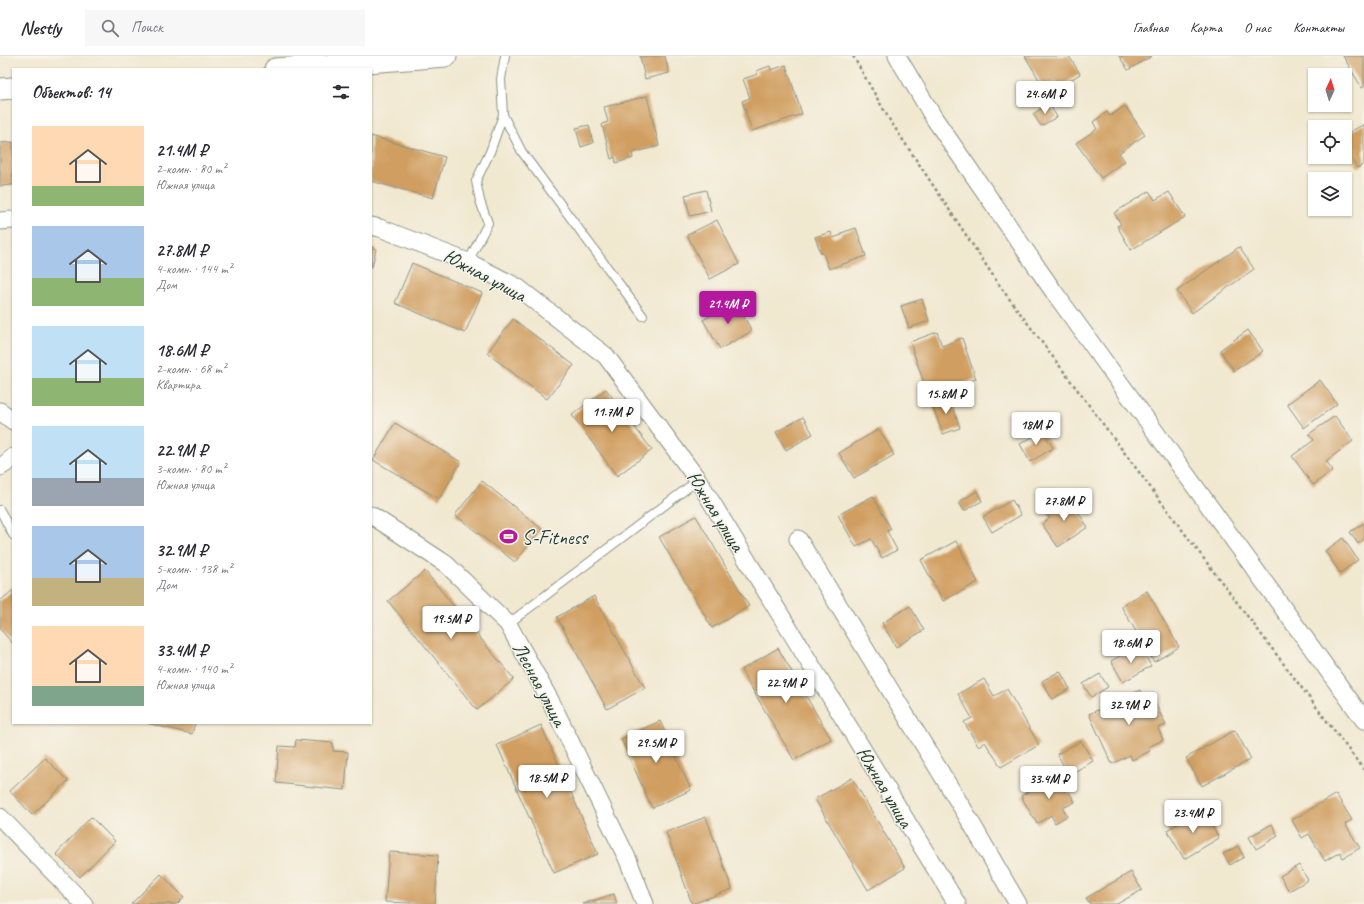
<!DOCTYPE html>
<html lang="ru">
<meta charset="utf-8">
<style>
body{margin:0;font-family:Caveat,sans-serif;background:#f7f7f7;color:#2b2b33;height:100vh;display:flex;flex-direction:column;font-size:15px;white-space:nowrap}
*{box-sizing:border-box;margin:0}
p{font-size:13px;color:#7c7c81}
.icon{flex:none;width:22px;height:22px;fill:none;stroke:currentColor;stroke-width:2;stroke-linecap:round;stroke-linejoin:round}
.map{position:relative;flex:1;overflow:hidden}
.side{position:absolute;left:12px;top:12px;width:360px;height:656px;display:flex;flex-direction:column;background:#fff;border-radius:0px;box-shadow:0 1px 3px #0004}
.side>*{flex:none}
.needle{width:26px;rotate:4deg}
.fabs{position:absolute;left:1308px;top:12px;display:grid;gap:8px}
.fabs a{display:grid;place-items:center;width:44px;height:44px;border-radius:0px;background:#fff;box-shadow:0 1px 3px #0004;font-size:20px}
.price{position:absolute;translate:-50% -34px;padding:0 9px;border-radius:4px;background:#fff;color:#222;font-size:13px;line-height:26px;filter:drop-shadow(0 1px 2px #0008)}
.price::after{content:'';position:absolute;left:50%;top:24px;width:12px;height:9px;margin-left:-6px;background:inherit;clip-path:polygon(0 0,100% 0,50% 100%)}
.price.on{background:#b5179e;color:#fff}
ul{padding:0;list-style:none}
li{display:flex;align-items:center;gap:12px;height:100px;padding:0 20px}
li span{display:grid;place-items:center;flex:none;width:112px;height:80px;border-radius:0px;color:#555}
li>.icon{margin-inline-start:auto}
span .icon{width:48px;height:48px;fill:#fffc;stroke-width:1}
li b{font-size:17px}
h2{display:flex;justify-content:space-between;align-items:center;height:48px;padding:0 20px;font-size:17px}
header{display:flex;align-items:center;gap:24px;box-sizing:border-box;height:56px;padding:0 20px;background:#fff;border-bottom:1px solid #e1e1e2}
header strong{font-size:19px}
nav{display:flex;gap:22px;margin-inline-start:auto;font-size:14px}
.search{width:280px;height:36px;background:#f7f7f7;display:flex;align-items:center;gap:10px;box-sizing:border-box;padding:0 14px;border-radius:0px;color:#7c7c81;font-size:15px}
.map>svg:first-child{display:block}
.building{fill:#d09e61}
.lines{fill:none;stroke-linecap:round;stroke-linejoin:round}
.service-casing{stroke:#889282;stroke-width:10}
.minor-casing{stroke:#889282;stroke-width:19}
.tertiary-casing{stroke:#889282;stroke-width:23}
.path{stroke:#889282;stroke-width:2.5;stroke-dasharray:3 3;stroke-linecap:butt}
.service{stroke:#fff;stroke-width:8}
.minor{stroke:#fff;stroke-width:17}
.tertiary{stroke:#fff;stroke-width:21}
.labels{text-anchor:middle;stroke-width:3;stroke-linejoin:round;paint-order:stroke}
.street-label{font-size:20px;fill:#1f3d34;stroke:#f7f3e8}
.poi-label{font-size:20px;fill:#1f3d34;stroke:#f7f3e8;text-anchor:start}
</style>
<header>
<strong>Nestly</strong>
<div class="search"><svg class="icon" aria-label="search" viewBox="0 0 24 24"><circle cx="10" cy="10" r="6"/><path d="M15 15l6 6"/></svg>Поиск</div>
<nav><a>Главная</a><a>Карта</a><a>О нас</a><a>Контакты</a></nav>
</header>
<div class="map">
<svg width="1364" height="848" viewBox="0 0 1364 848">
<rect width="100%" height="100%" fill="#f7f3e8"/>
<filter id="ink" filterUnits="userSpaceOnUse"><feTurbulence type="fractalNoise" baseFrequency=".025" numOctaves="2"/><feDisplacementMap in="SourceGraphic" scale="8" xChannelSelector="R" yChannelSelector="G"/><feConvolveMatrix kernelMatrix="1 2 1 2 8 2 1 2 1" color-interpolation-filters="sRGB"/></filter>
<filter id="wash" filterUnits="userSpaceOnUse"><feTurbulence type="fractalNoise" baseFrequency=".012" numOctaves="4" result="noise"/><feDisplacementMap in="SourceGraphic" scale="16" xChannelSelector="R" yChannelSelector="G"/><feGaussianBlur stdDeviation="0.9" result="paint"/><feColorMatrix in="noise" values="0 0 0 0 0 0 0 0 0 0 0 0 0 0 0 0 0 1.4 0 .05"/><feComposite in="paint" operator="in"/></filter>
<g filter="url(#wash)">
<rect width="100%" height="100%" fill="#f1e8d0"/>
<g id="blocks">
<!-- building -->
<path class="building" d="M640 0H665L669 17 645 23Z
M1025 0H1069L1080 18 1059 31 1056 25 1044 32Z
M1119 0H1152L1128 14Z
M1343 0H1364V31L1362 32Z
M786 9 802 58 752 75 742 45 750 42 743 23 758 18 756 15 770 10 771 14Z
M647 40 659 90 632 97 633 102 616 107 615 101 611 103 602 68 608 66 604 51Z
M1049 48 1057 61 1041 70 1033 58Z
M1125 50 1145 79 1119 97 1125 105 1101 122 1076 87 1097 73 1093 66 1107 56 1110 60Z
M1364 68V108L1357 112 1345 90V79Z
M589 69 593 87 581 91 576 72Z
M371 80 445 101 433 142 371 125Z
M13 86V129L0 130V87Z
M706 134 711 155 690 160 685 139Z
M1149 135 1155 144 1169 136 1185 161 1131 194 1117 170 1121 168 1114 157Z
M717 164 739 208 710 223 687 179Z
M856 172 866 200 829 213 823 197H821L815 181 831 176 833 182 842 179 841 177Z
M371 191 376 193 372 211H371Z
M1239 191 1254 213 1192 257 1177 235Z
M412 207 482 237 465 277 395 247Z
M922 243 929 265 909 272 901 250Z
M735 245 752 275 720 293 703 264Z
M513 263 574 309 547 343 487 297Z
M1248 274 1263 295 1234 315 1220 294Z
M937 276 942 290 962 282 976 323 928 339 910 286Z
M1320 324 1337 348 1304 372 1287 348Z
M606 333 652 394 617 420 572 359Z
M949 340 960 372 943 378 931 346Z
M1335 360 1353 385 1326 405 1333 414 1313 429 1292 400 1314 384 1309 378Z
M803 361 813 378 786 394 776 376Z
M395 367 461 406 439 443 373 404Z
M879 373 894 399 854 422 839 397Z
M1043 375 1053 392 1030 406 1020 388Z
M482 425 542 473 515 506 455 459Z
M977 435 982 445 964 455 959 446Z
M873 440 891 473 887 475 897 494 882 502 871 483 856 491 838 459Z
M1068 441 1088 471 1058 491 1042 468 1050 462 1046 456Z
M1012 444 1021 459 992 476 983 461Z
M696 460 749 550 712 572 659 481Z
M1364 467V483L1358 488 1350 476Z
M1343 482 1358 504 1340 517 1325 495Z
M956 485 978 526 943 545 921 504Z
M425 515 514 623 477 654 388 545Z
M13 534V588L0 573V545Z
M1147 535 1179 591 1154 606 1121 550Z
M594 540 645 632 607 653 557 561Z
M910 550 924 574 896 591 882 567Z
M1139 589 1151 610 1123 626 1111 605Z
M778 592 831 683 794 704 741 614Z
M1060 615 1070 633 1052 643 1042 625Z
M1100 618 1108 631 1091 641 1083 628Z
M984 623 994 640 1007 633 1039 689 1001 711 985 686 978 690 964 666 972 662 958 638Z
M1140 634 1144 642 1151 639 1166 669 1158 672 1163 684 1148 691 1150 695 1132 704 1130 699 1112 708 1089 658Z
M660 665 691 734 652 752 621 683Z
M146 667H195L192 678Z
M541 669 598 798 554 817 497 689Z
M1235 674 1251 703 1202 730 1186 702Z
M296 684 333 687V695L348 696 345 734 276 727 279 690 295 691Z
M1081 685 1093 705 1069 719 1057 698Z
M45 702 68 725 32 759 10 735Z
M1058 718 1075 746 1063 752 1067 760 1055 767 1051 759 1037 768 1021 740Z
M852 722 905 812 868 834 815 743Z
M1336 738 1352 764 1345 768 1360 792 1343 802 1340 796 1325 805 1309 778 1302 782 1292 764Z
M1202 754 1219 782 1184 803 1167 774Z
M91 761 115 785 80 821 56 798Z
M706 761 732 833 692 848 666 776Z
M1272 768 1278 780 1256 793 1249 781Z
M1238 790 1244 801 1230 809 1223 798Z
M389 796 438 799 435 848 385 846Z
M1299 809 1308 824 1289 835 1280 820Z
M1131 816 1142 834 1117 848H1090L1086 842Z
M161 818 184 841 177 848H131Z
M614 838 617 848H583Z"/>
</g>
</g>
<g filter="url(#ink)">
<use href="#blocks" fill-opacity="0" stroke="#889282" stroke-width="1"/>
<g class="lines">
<defs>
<path id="service" d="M503 59 522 96 643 260
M468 206 488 167 480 145 476 125 490 96 503 59 501 23 505 0
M0 454 13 479
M508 568 698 424"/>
<path id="minor" d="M897 0 934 62 1054 236 1364 664
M0 165 13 164
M371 170 380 172 468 206 517 231 606 300 698 424 957 848
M0 355 13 365
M0 411 8 406 13 401
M371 459 446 508 508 568 551 646 628 804 645 848
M798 483 966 758 1018 848
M0 761 84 848"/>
<path id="tertiary" d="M275 13 446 0
M0 33 13 32"/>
</defs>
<!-- service casing -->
<use href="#service" class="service-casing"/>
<!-- minor casing -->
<use href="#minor" class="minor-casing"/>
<!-- tertiary casing -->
<use href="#tertiary" class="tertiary-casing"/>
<!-- path -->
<path class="path" d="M853 0 889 63 1002 233 1195 491 1364 714"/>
<!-- service -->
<use href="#service" class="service"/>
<!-- minor -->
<use href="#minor" class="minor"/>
<!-- tertiary -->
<use href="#tertiary" class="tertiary"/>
</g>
</g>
<!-- icons -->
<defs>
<symbol id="stadium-bare" viewBox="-9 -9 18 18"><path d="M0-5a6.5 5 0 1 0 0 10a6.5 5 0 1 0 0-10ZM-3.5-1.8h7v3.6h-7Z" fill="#b5179e" stroke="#f7f3e8" stroke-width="2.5" paint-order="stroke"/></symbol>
</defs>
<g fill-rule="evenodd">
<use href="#stadium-bare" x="496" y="468" width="25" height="25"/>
</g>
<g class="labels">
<!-- street labels -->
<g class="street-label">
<text transform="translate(485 219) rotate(28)" y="7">Южная улица</text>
<text transform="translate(716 455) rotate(58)" y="7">Южная улица</text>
<text transform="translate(540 628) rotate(62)" y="7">Лесная улица</text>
<text transform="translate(885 731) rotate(59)" y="7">Южная улица</text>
</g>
<!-- poi labels -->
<g class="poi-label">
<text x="522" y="488">S-Fitness</text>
</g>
</g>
</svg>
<div class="fabs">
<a><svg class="needle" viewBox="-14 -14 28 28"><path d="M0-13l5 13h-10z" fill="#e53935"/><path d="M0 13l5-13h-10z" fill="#7c7c81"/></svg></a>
<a><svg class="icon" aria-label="locate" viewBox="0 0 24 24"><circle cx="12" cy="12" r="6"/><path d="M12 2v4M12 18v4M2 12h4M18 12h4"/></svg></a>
<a><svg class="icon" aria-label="layers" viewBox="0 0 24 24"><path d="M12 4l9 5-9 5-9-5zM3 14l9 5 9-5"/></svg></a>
</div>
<b class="price" style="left:1045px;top:59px">24.6M ₽</b>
<b class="price on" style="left:728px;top:269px">21.4M ₽</b>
<b class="price" style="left:946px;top:359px">15.8M ₽</b>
<b class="price" style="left:612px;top:377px">11.7M ₽</b>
<b class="price" style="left:1036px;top:390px">18M ₽</b>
<b class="price" style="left:1064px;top:466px">27.8M ₽</b>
<b class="price" style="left:451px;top:584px">19.5M ₽</b>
<b class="price" style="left:1131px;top:608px">18.6M ₽</b>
<b class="price" style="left:786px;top:648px">22.9M ₽</b>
<b class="price" style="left:1129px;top:670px">32.9M ₽</b>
<b class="price" style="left:656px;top:708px">29.5M ₽</b>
<b class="price" style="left:547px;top:743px">18.5M ₽</b>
<b class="price" style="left:1049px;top:744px">33.4M ₽</b>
<b class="price" style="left:1193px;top:778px">23.4M ₽</b>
<section class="side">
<h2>Объектов: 14<svg class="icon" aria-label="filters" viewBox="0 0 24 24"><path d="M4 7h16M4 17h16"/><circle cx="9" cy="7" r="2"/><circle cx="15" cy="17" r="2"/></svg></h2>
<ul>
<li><span style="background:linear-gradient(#ffd9b3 75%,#8fb573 0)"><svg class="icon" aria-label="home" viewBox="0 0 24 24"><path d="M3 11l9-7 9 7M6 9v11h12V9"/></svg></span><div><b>21.4M ₽</b><p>2-комн. · 80 m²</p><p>Южная улица</p></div></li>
<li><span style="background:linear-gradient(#a9c7e8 65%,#8fb573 0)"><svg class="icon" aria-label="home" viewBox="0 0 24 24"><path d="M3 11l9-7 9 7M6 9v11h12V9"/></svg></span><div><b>27.8M ₽</b><p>4-комн. · 144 m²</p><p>Дом</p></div></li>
<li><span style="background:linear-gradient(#bfe0f5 65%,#8fb573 0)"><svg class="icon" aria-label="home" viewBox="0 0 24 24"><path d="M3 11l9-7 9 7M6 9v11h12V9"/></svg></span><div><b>18.6M ₽</b><p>2-комн. · 68 m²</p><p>Квартира</p></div></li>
<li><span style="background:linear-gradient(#bfe0f5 65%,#9aa5b1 0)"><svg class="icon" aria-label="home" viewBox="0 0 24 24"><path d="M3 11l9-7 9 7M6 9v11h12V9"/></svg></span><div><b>22.9M ₽</b><p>3-комн. · 80 m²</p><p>Южная улица</p></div></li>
<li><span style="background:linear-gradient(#a9c7e8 65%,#c2b280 0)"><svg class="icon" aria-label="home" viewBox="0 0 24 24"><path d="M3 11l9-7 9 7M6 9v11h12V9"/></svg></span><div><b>32.9M ₽</b><p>5-комн. · 138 m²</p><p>Дом</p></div></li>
<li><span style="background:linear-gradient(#ffd9b3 75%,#7fa58c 0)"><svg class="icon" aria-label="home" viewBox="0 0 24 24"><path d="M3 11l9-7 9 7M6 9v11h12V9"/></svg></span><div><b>33.4M ₽</b><p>4-комн. · 140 m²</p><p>Южная улица</p></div></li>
</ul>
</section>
</div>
